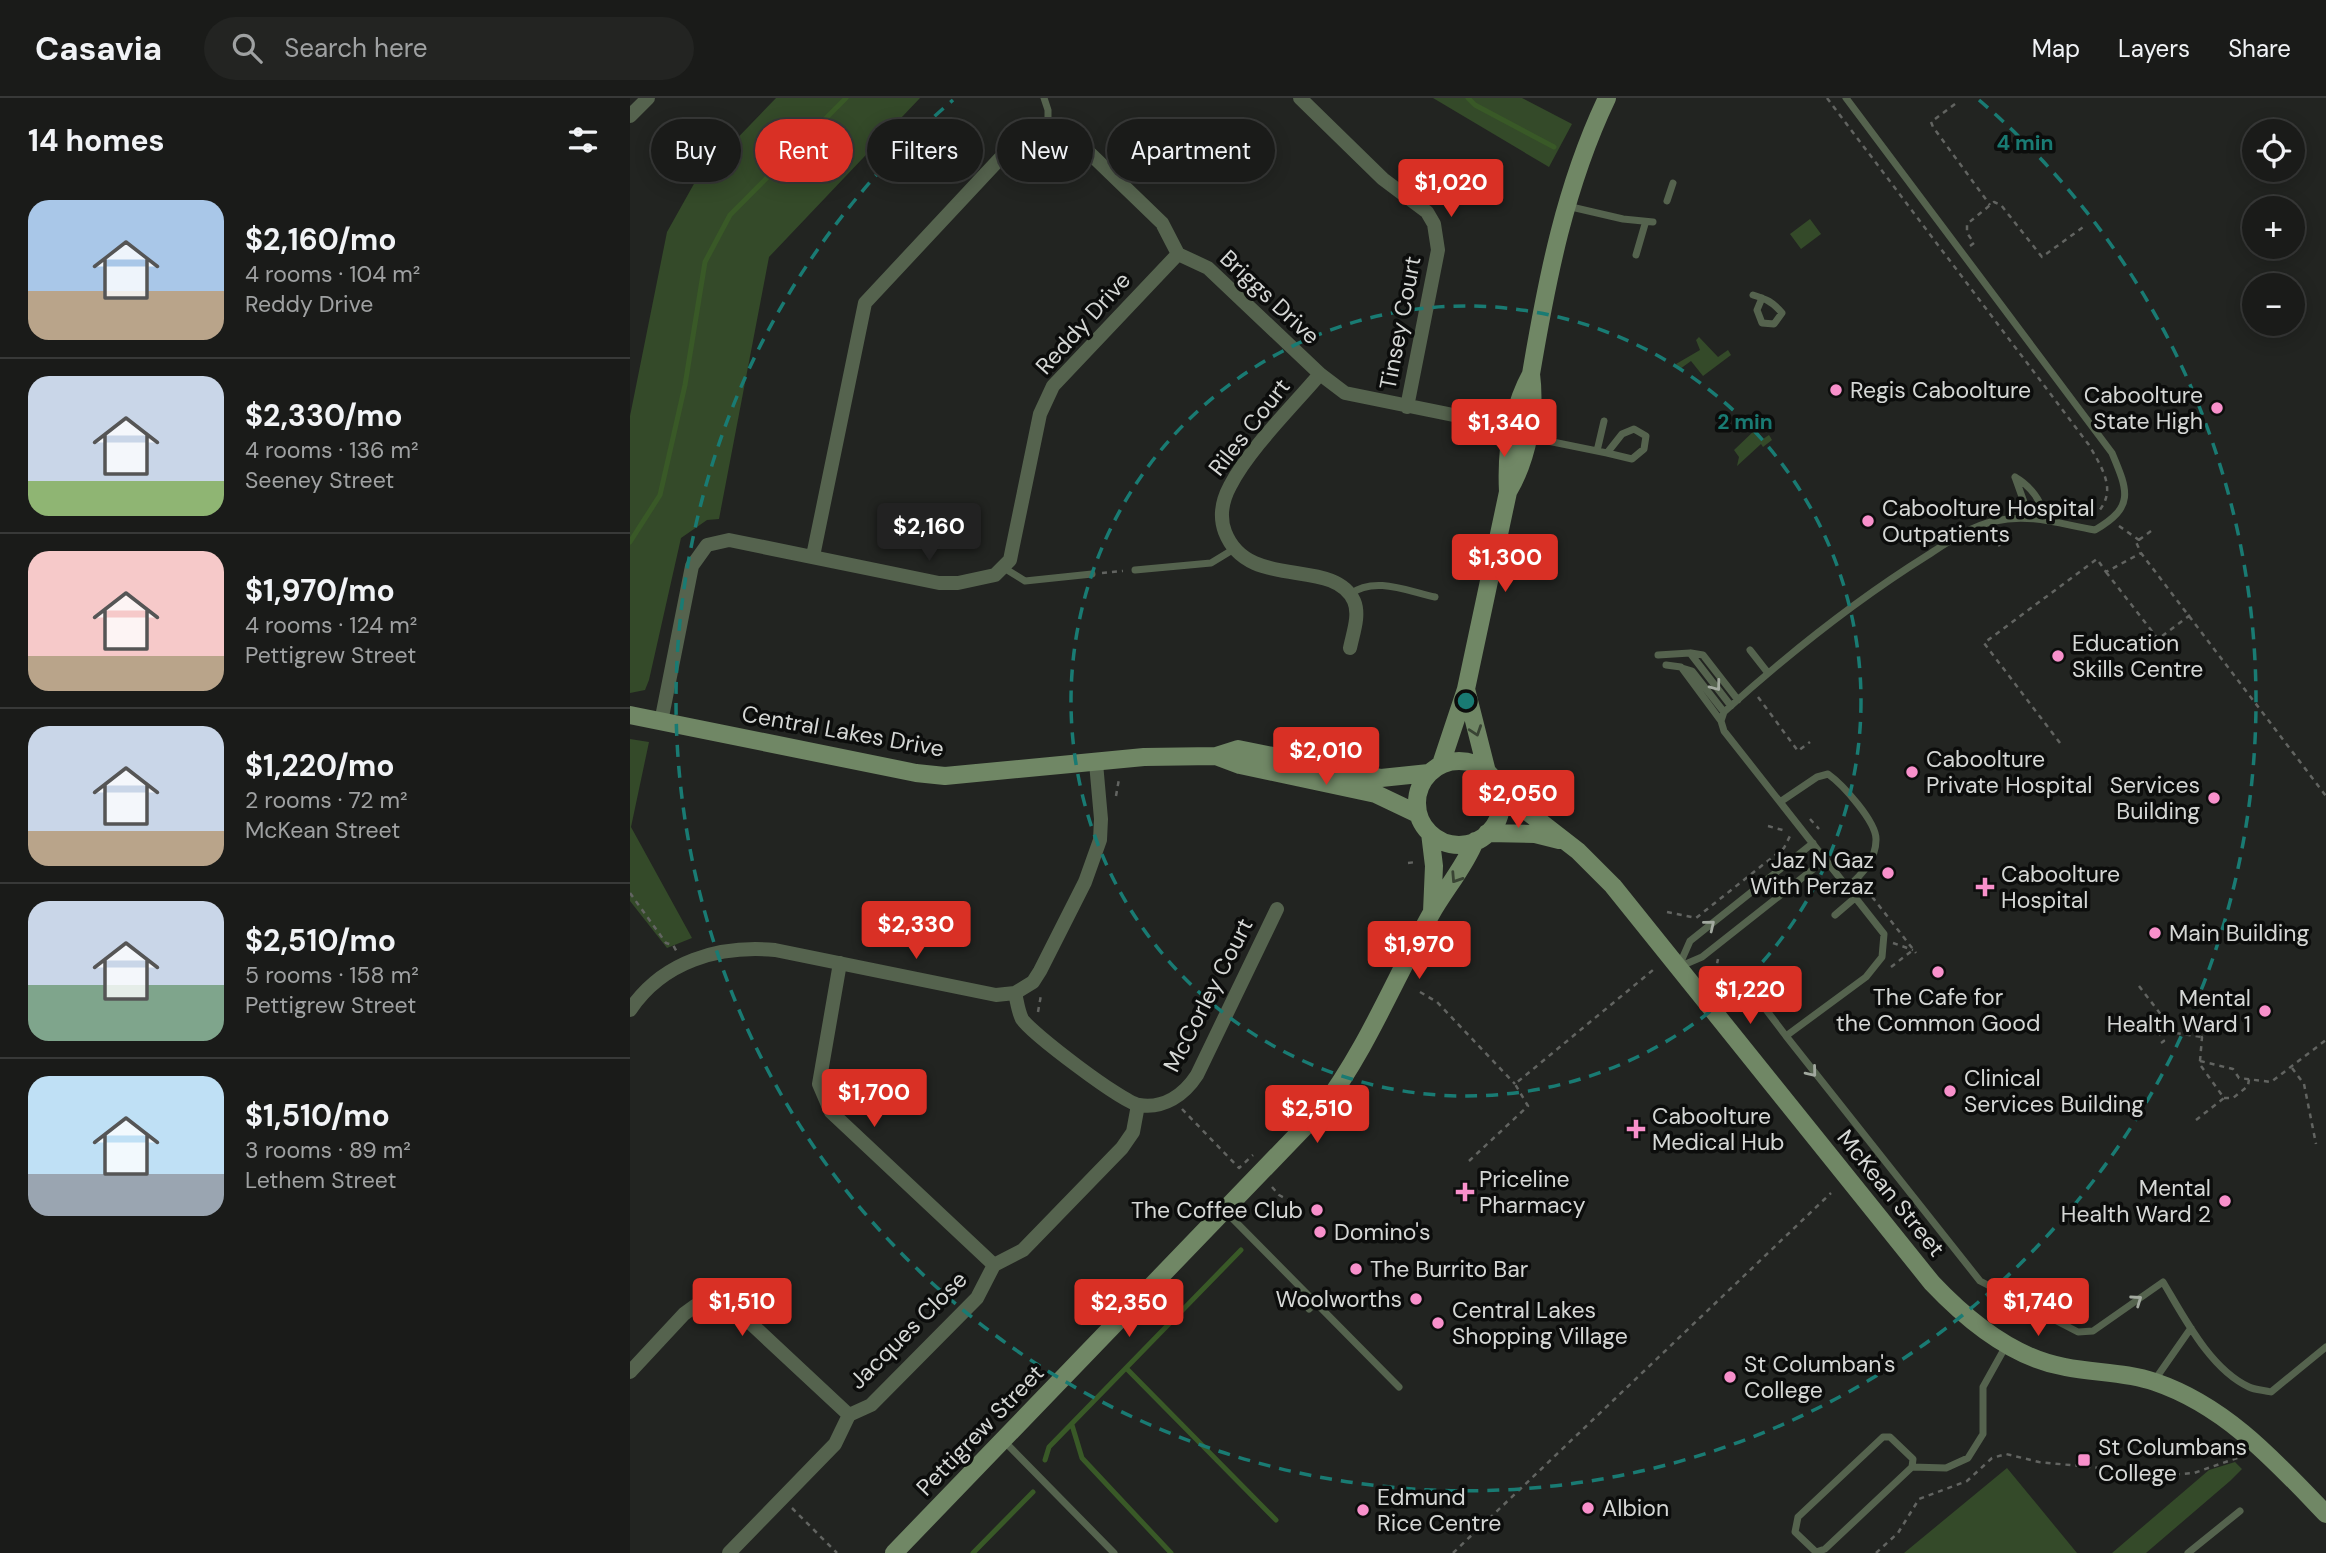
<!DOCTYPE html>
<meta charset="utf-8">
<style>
body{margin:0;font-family:"DM Sans",sans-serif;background:#232422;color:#f1f3f6;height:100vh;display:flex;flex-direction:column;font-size:26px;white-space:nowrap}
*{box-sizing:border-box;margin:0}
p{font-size:23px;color:#9fa1a2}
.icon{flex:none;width:38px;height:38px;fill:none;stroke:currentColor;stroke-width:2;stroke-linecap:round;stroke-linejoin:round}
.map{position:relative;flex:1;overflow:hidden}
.sheet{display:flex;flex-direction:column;background:#1a1b19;width:630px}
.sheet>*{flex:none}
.guide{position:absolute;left:21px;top:21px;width:665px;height:63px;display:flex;gap:14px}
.buttons{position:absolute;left:1612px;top:21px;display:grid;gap:14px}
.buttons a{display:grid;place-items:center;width:63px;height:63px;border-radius:50%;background:#1a1b19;box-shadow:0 4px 18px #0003,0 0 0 2px #383938;font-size:35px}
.price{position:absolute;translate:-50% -60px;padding:0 16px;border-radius:7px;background:#d93025;color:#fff;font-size:23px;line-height:46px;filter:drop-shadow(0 2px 4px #0008)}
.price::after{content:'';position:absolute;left:50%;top:42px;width:21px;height:16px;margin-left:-10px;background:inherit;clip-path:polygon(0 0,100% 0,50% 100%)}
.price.selected{background:#222;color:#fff}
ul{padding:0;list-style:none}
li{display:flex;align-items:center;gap:21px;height:175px;padding:0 28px}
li+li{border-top:2px solid #383938}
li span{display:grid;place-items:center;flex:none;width:196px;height:140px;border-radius:21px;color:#555}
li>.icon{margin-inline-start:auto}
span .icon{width:84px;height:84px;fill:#fffc;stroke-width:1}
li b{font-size:30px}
h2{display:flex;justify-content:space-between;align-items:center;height:84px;padding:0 28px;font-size:30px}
.chip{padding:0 24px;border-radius:32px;background:#1a1b19;box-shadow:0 4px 18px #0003,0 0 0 2px #383938;font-size:24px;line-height:63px}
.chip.selected{background:#d93025;color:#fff}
header{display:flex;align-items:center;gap:42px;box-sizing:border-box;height:98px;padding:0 35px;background:#1a1b19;border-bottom:2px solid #383938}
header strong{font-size:33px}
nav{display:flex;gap:38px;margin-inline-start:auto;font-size:24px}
.search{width:490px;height:63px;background:#232422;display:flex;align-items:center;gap:18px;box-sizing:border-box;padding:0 24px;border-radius:38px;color:#9fa1a2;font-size:26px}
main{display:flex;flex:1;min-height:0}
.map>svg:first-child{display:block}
.green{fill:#344a29}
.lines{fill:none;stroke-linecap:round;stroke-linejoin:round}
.stream{stroke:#395927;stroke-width:5}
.path{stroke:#626461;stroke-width:2.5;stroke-dasharray:5 5;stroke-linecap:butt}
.lane{stroke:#55634e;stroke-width:7}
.street{stroke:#55634e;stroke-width:14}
.secondary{stroke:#708765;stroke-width:18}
.oneway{stroke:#a2a99f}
.oneway2{stroke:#394434}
.ring{fill:none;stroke:#197b73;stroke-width:3.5;stroke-dasharray:12 9}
.poi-dot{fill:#f890cb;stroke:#0c0d0c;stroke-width:2.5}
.labels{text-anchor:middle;stroke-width:7;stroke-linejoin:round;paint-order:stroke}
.street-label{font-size:23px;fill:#d5d7d5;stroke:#0c0d0c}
.poi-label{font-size:23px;fill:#d5d7d5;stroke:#0c0d0c;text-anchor:start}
.centre{fill:#197b73;stroke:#0c0d0c;stroke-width:3.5}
.ring-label{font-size:21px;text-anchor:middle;font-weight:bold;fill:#197b73;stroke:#0c0d0c;stroke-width:7;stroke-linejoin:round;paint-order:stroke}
</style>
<header>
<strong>Casavia</strong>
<div class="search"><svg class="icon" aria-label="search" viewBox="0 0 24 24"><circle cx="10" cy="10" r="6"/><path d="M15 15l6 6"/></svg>Search here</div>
<nav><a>Map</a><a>Layers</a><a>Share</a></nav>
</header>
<main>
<section class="sheet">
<h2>14 homes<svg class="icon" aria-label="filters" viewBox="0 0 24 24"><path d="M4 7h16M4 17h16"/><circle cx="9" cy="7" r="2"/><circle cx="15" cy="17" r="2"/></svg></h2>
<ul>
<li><span style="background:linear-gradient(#a9c7e8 65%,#b9a48a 0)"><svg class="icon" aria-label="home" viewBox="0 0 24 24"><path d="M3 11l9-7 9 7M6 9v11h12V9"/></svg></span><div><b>$2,160/mo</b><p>4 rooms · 104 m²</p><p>Reddy Drive</p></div></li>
<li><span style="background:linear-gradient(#c9d6e8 75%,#8fb573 0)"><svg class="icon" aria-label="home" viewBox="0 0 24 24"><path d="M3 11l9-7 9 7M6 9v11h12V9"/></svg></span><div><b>$2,330/mo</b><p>4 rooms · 136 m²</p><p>Seeney Street</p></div></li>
<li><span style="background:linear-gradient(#f6c9c9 75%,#b9a48a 0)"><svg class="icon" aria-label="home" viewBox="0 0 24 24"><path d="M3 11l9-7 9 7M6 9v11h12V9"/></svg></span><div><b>$1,970/mo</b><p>4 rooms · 124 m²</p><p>Pettigrew Street</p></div></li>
<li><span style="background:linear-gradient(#c9d6e8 75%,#b9a48a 0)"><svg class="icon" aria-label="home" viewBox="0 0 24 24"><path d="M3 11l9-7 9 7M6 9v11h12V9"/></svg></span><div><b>$1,220/mo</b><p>2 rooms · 72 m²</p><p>McKean Street</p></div></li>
<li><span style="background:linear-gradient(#c9d6e8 60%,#7fa58c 0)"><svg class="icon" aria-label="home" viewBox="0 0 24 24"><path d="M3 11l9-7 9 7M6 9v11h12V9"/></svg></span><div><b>$2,510/mo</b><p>5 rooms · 158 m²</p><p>Pettigrew Street</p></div></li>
<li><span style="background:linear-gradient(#bfe0f5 70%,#9aa5b1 0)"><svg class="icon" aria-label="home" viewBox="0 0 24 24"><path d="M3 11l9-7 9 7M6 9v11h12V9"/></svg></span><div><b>$1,510/mo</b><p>3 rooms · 89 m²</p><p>Lethem Street</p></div></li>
</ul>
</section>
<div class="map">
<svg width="1696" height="1455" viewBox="0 0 1696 1455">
<rect width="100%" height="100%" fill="#222421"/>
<!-- green -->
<path class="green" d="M146 0H290L139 159 89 421 77 422 51 440 19 582 15 592 0 595V318L37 134 65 84Z
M803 0H892L942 26 919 69Z
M1180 121 1191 136 1171 151 1160 136Z
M1069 239 1088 259 1098 252 1101 257 1073 278 1061 263 1050 271 1046 266 1070 252 1066 242Z
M1126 331 1133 341 1139 337 1142 342 1133 349 1131 346 1107 368 1109 359 1104 352Z
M0 641 19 644 1 729 62 840 37 850 0 803Z
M1605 1364 1612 1371 1600 1383 1516 1455H1482L1579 1372Z
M1377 1370 1447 1455H1274Z"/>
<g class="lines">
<!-- stream -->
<path class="stream" d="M838 0 845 7 924 49
M0 444 30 397 55 287 75 164 100 117 216 0
M497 1271 646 1422
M442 1327 452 1360 541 1455
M415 1362 419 1349 611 1152
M343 1455 403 1394"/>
<!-- path -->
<path class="path" d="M1197 0 1459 347C1472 370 1488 393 1467 415
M1325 6 1301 24 1303 29 1360 107
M1340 148 1344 145 1337 135V126L1364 104 1371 107 1412 159 1456 127
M1489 428 1509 442
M1521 433 1506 444 1511 455 1696 698
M1365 434 1371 453
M1476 474 1528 541 1560 517
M472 475 493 473
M1128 599 1168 653 1180 644
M1430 645 1354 545 1467 461 1476 474 1511 455
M486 698 489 681
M1180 721 1189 731
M1138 728 1156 733
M778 765 786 764
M1236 791 1286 855
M0 795 36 845 43 847 47 854
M1037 814 1066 820 1154 750 1161 736
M1263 845 1283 852
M1261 869 1283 852
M1085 875 1088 861
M1509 888 1545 935 1572 939
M790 894 807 904 885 986
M408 914 411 897
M1531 945 1534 943 1528 934 1538 926
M1570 963 1572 939H1575
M1662 970 1674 986 1686 1046
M1594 1000H1603L1618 988 1619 981
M552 1011 609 1070 623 1057
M1566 1022 1594 1000 1571 968 1570 963 1603 971 1609 980 1641 984 1696 942
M839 1063 898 1008 885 986 1023 872
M642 1089 649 1097 674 1110
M162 1410 207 1455
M823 1455 1201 1095
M1246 1455 1268 1435 1289 1401 1337 1383 1362 1360 1376 1356 1409 1364 1540 1377 1564 1375 1610 1359"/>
<!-- lane -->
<path class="lane" d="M414 0 418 12V27
M1216 0 1482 355C1498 393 1505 409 1465 432 1430 426 1400 415 1365 423 1341 428 1318 444 1298 457 1226 502 1157 557 1094 614L1091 623 1094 633 1254 836 1252 859 1236 879 1156 938 1350 1183 1448 1234 1463 1233 1533 1184C1554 1219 1580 1271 1619 1289 1625 1292 1634 1292 1641 1294L1696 1249
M1037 103 1043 85
M937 108 993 121 1023 124
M1006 157 1015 126
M1123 197C1136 201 1143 204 1152 215L1144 226 1132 225 1127 212 1132 200
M898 339 977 355 992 336 1004 331 1016 338 1014 351 1002 361 977 355
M967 353 974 323
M1385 379C1399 387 1414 404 1413 420
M1385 379 1395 407V418
M374 470 395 483 462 476
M505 472 581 465 604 451
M720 496C745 478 777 493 805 499
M1120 552 1138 575
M1061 555 1073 557 1108 602
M1028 557 1060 555 1101 608
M1036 567 1051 569 1091 623
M1052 570 1062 573 1094 614
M1150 704 1187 679 1198 676C1212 686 1247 724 1246 742 1246 762 1231 777 1218 789
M1205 817 1226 799
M1049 868 1060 843 1183 745
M1051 868 1072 859 1196 761
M1128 901 1156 938
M596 1114 769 1289
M679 1211 686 1204
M1524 1283 1561 1230
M1253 1339H1260L1283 1361 1282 1369 1195 1451 1186 1454 1165 1434 1168 1419Z
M374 1343 484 1455
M1282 1369 1316 1370 1338 1360 1353 1336V1289L1377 1246
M1558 1455 1610 1413"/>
<!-- street -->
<path class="street" d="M670 0 753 81 797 114 804 126 808 152 777 309
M0 18 18 0
M690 276C662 309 619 351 600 388 592 403 589 418 595 434 618 494 703 458 724 503 730 517 723 535 720 550
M848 322 880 350
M183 458 235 205 390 39C408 24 426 25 444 40L532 125 548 156 578 170 690 276 715 295 848 322 887 312
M31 624 62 468 77 447 99 442 309 485H328L365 477 380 462 382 452 410 316 423 288 548 156
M210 865 189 986 201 1014 364 1167
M385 895C387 903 388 913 392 921 401 935 493 1005 509 1007 534 1011 554 997 567 977L647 811
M0 912C33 863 89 847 145 852L366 897 385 895 403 884 410 873 455 784 470 742 471 721 466 665
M0 1274 54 1216 65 1208 91 1207 116 1221 219 1317
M99 1455 205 1346 219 1317 241 1307 347 1200 364 1167 393 1152 492 1050 503 1034 508 1007"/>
<!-- secondary -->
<path class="secondary" d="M878 394C898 360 906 315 901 276 917 181 935 88 977 0
M836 591 857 674
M0 617 286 675 315 678 514 659 586 658 608 651 751 680 799 675
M586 658 610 667 746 696 788 716
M787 705a42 42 0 1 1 84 0a42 42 0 1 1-84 0Z
M811 666 836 591 878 394C876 354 882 311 901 276
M868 691 948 753 983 788 1302 1185C1337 1222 1383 1260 1435 1269 1465 1275 1496 1274 1525 1284 1596 1308 1646 1364 1696 1416
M800 735 804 768 802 814
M857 735 905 736 929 742
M264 1455 691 1012C737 951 764 882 801 816 815 791 834 770 845 743"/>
</g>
<!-- one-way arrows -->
<defs><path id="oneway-chevron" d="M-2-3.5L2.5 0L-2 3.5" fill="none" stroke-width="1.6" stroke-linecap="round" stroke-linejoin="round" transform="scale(1.75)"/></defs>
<g class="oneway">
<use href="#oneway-chevron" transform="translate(1086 588) rotate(53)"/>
<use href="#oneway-chevron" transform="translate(1080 827) rotate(-39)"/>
<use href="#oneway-chevron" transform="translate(1182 974) rotate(51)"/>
<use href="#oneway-chevron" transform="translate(1507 1202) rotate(-35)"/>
</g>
<g class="oneway2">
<use href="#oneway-chevron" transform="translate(846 633) rotate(71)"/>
<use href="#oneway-chevron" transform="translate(826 780) rotate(123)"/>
</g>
<!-- distance rings -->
<g class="ring">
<circle cx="836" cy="603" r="395"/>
<path d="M1349 2A790 790 0 1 1 323 2"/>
</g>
<!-- markers -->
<g class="poi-dot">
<circle cx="1206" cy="292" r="7"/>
<circle cx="1587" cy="310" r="7"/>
<circle cx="1238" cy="423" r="7"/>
<circle cx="1428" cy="558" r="7"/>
<circle cx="1282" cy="674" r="7"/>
<circle cx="1584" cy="700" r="7"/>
<circle cx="1258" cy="775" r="7"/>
<path d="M1351.5 778.5h7v7h7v7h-7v7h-7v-7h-7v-7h7z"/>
<circle cx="1525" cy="835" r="7"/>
<circle cx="1308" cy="874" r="7"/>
<circle cx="1635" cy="913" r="7"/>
<circle cx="1320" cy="993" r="7"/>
<path d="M1002.5 1020.5h7v7h7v7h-7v7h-7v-7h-7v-7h7z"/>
<path d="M831.5 1083.5h7v7h7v7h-7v7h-7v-7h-7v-7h7z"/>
<circle cx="1595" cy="1103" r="7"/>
<circle cx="687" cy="1112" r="7"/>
<circle cx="690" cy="1134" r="7"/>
<circle cx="726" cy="1171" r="7"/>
<circle cx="786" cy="1201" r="7"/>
<circle cx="808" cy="1225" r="7"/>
<circle cx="1100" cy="1279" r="7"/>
<rect x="1447" y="1355" width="14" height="14" rx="3.5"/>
<circle cx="958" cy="1410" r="7"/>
<circle cx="733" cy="1412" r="7"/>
</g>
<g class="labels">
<!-- street labels -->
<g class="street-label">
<text transform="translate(640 199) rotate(43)" y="8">Briggs Drive</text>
<text transform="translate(453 225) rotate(-48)" y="8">Reddy Drive</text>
<text transform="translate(770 225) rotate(-79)" y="8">Tinsey Court</text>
<text transform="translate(619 329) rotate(-52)" y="8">Riles Court</text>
<text transform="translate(213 633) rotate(10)" y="8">Central Lakes Drive</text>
<text transform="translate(578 897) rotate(-63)" y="8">McCorley Court</text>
<text transform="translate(1261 1095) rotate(51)" y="8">McKean Street</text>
<text transform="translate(278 1232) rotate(-45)" y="8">Jacques Close</text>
<text transform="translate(350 1332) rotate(-46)" y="8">Pettigrew Street</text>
</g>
<!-- poi labels -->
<g class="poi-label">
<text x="1220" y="300">Regis Caboolture</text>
<text x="1573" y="305" text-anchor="end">Caboolture<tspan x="1573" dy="26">State High</tspan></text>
<text x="1252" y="418">Caboolture Hospital<tspan x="1252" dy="26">Outpatients</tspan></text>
<text x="1442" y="553">Education<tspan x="1442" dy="26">Skills Centre</tspan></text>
<text x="1296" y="669">Caboolture<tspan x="1296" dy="26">Private Hospital</tspan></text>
<text x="1570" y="695" text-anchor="end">Services<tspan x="1570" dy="26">Building</tspan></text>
<text x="1244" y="770" text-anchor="end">Jaz N Gaz<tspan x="1244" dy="26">With Perzaz</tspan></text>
<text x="1371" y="784">Caboolture<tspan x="1371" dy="26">Hospital</tspan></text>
<text x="1539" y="843">Main Building</text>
<text x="1308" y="907" text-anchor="middle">The Cafe for<tspan x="1308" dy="26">the Common Good</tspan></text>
<text x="1621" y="908" text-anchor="end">Mental<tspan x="1621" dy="26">Health Ward 1</tspan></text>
<text x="1334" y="988">Clinical<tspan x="1334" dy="26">Services Building</tspan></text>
<text x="1022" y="1026">Caboolture<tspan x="1022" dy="26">Medical Hub</tspan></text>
<text x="849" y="1089">Priceline<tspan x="849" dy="26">Pharmacy</tspan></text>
<text x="1581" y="1098" text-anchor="end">Mental<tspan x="1581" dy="26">Health Ward 2</tspan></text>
<text x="673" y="1120" text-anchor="end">The Coffee Club</text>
<text x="704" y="1142">Domino's</text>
<text x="740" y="1179">The Burrito Bar</text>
<text x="772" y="1209" text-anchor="end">Woolworths</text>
<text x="822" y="1220">Central Lakes<tspan x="822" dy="26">Shopping Village</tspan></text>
<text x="1114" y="1274">St Columban's<tspan x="1114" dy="26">College</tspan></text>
<text x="1468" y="1357">St Columbans<tspan x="1468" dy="26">College</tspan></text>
<text x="747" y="1407">Edmund<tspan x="747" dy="26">Rice Centre</tspan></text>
<text x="972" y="1418">Albion</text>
</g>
</g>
<circle cx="836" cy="603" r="10" class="centre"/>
<g class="ring-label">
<text x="1395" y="52">4 min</text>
<text x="1115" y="331">2 min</text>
</g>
</svg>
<div class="buttons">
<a><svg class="icon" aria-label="locate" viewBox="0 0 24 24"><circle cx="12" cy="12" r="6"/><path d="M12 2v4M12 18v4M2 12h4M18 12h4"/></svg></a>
<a>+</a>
<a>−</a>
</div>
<b class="price" style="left:821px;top:121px">$1,020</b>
<b class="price" style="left:874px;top:361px">$1,340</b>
<b class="price selected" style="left:299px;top:465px">$2,160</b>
<b class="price" style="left:875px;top:496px">$1,300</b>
<b class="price" style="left:696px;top:689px">$2,010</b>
<b class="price" style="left:888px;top:732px">$2,050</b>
<b class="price" style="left:286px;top:863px">$2,330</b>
<b class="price" style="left:789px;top:883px">$1,970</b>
<b class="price" style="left:1120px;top:928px">$1,220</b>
<b class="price" style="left:244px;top:1031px">$1,700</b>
<b class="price" style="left:687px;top:1047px">$2,510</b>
<b class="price" style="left:112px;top:1240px">$1,510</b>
<b class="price" style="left:1408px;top:1240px">$1,740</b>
<b class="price" style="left:499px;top:1241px">$2,350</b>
<div class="guide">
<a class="chip">Buy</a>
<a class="chip selected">Rent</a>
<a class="chip">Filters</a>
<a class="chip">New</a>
<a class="chip">Apartment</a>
</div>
</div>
</main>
